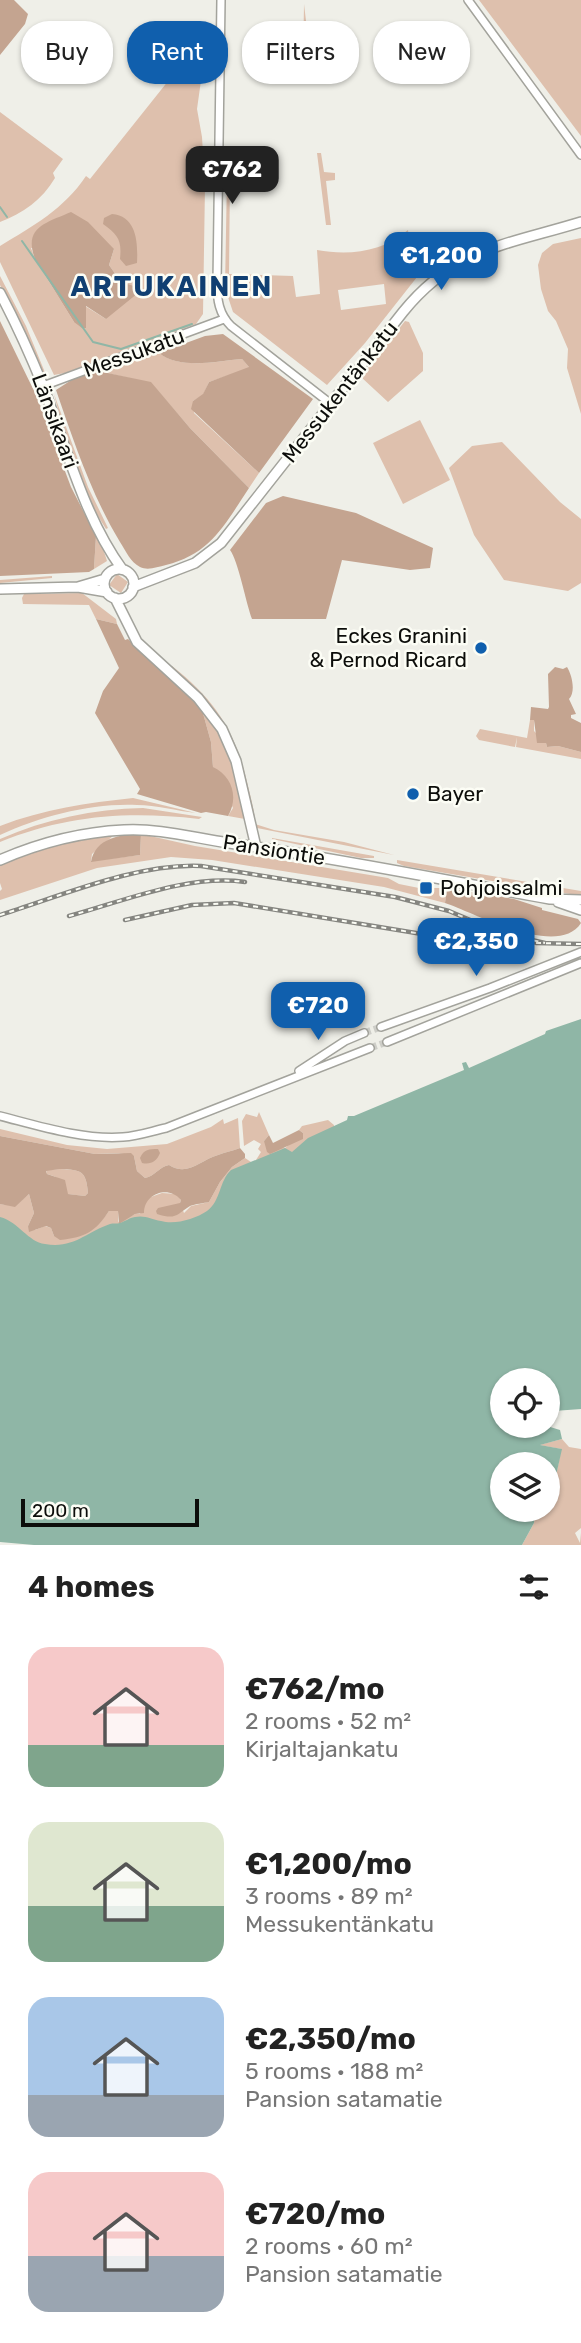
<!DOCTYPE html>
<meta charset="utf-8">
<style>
body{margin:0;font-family:Rubik,sans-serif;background:#f2f2f2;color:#222;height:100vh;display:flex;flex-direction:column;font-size:26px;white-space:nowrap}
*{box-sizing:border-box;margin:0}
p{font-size:23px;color:#767676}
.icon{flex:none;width:38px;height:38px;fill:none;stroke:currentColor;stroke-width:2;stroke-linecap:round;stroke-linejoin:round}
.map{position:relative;height:1545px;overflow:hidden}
.side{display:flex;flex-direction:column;background:#fff;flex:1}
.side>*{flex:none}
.guide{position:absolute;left:21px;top:21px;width:539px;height:63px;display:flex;gap:14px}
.tools{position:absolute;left:490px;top:1368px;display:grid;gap:14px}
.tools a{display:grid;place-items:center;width:70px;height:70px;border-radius:50%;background:#fff;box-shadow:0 2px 5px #0004;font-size:35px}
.scale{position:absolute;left:21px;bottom:18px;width:178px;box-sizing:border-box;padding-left:7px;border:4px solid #0c0d0a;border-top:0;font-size:19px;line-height:24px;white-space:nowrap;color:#0c0d0a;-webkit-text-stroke:5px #fcfdf5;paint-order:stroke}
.price{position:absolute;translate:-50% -60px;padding:0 16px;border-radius:14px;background:#105fad;color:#fff;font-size:23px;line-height:46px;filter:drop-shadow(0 2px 4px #0008)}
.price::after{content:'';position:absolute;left:50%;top:42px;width:21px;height:16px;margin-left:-10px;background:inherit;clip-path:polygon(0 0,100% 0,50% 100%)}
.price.on{background:#222;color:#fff}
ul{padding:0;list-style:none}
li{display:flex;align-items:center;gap:21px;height:175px;padding:0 28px}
li span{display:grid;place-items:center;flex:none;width:196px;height:140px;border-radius:21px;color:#555}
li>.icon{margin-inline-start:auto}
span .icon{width:84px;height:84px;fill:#fffc;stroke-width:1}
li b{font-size:30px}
h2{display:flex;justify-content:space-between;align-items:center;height:84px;padding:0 28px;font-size:30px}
.chip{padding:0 24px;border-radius:28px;background:#fff;box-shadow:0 2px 5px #0004;font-size:24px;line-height:63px}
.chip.on{background:#105fad;color:#fff}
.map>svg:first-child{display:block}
.green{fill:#dec0ad;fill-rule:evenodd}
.forest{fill:#c4a490;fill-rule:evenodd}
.water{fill:#8fb6a6}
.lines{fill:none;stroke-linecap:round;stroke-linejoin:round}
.stream{stroke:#8fb6a6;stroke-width:2}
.minor-tunnel{stroke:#cdcdc7;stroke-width:7;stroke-dasharray:7 3.5;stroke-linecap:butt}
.minor-casing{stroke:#a3a39c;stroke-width:10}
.tertiary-casing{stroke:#a3a39c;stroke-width:12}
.minor{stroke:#fff;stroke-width:7}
.tertiary{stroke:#fff;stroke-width:9}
.rail-casing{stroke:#858580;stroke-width:4.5}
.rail{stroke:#fcfdf5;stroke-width:2;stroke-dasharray:5;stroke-linecap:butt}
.poi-dot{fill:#105fad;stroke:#fcfdf5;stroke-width:2.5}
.labels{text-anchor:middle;stroke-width:5;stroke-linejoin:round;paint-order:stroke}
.street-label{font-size:21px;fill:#0c0d0a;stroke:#fcfdf5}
.poi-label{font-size:21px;fill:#0c0d0a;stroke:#fcfdf5;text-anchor:start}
.district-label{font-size:28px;font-weight:bold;letter-spacing:2px;fill:#103f72;stroke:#fcfdf5}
</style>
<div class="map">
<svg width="581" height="1545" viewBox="0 0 581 1545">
<rect width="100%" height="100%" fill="#efefe8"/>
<!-- green -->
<path class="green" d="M479 0H581V136Z
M304 4 312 71 296 72 295 67 303 65Z
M208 31 197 109 202 137 205 186 203 314 196 324 65 373 54 375 0 262V246C33 226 64 209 86 176L90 179ZM31 248 114 249 109 265 121 282 106 319 85 306 74 322 35 259Z
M0 112 63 159 53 173 55 178C42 200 23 213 0 222Z
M317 153H321L324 172 335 173V180L326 181 331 225H326Z
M227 176H230L229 274 293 276 296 297 320 294 317 250C349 256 383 252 408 230L411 255 431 253 432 258 365 343 327 385 233 312 225 288ZM384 284 386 304 341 310 338 290Z
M581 238V414L567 368 568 349 556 321 548 311 541 289 538 265 542 253 553 244Z
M0 276 26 326 46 375 42 372 0 285Z
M405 321 409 322 423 353V371L388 402 361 377Z
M159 353C181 370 217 361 242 359L250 368 209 382 203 395 193 401 194 413 259 473 249 488 190 428 151 383 98 371Z
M54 394 88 487 108 528 106 529 91 505 67 445Z
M420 420 450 480 403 504 373 443Z
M502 442 560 502 581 519V583L568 591 504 580 474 535 449 468 472 446Z
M96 536H99L107 561 94 569Z
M117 574 128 582 121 593 109 585Z
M52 576V578L0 583V580Z
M82 593 116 619 117 624 96 619 89 605 23 604 22 598 24 594Z
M172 666C214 699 235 730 247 782 250 795 254 808 255 820 247 805 244 780 240 762 229 723 201 696 172 670Z
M201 706C231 746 234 772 245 819L228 816 233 808 213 767 211 742Z
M530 720H534V731L546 743 547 747 558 746 581 752V759L516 747 517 737 515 747 479 740 476 736 480 729 527 738Z
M133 798 196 813C177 811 156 805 137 805 91 803 42 816 0 835V826C44 809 87 803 133 798Z
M143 808 202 817 199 819C128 811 67 815 0 842V839C46 819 93 809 143 808Z
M255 824 274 830 344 842 394 855 257 828Z
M141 834 195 846 388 878 399 884 429 890 430 888H447L445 903 384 887 212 860 171 857 97 868 0 900V891L2 889 0 883V864L10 858 82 838 114 835 92 854 91 861 140 855Z
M272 838 374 856V858H361L272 839Z
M397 860 581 891V894H570L404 866 397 863Z
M259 1112 269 1135 264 1141 285 1148 303 1133 299 1130 302 1126 328 1120 334 1125V1128L315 1149 256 1160 261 1152 258 1149 261 1144 254 1140 244 1146 242 1121 246 1114 257 1117Z
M238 1118 240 1148C232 1151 226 1152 218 1155 200 1160 188 1177 169 1165 159 1167 155 1176 145 1178L137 1171 134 1156 119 1153 95 1154 0 1136V1129L67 1145 107 1149 167 1144 211 1127 223 1119 224 1124Z
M245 1158 251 1162 205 1227 70 1256 0 1228V1204L15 1206 29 1194 34 1213 28 1226 35 1230 45 1226 51 1228 54 1236C81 1232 93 1234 109 1211L115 1209 118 1211V1222L135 1214H140L148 1198 162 1193 177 1194 181 1200 180 1203 184 1213 191 1206 209 1202 220 1182 232 1167Z
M60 1169C81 1170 86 1170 88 1193L85 1196 67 1194C66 1181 58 1177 47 1174L46 1170Z
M562 1439 569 1447 581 1449V1528L575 1533 580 1543 581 1533V1545H522L534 1523 535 1510H548C548 1500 550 1497 553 1489 555 1483 560 1456 561 1449L539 1445Z"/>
<!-- forest -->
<path class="forest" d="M0 0H14L28 14 25 24 0 55Z
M71 212 88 222 114 249 109 265 121 282 143 289 106 319 86 306V328H82L74 322 35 259C23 227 46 223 71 212Z
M112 214C137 216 138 243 137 263L126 266 120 259C122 240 118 235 103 224L104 218Z
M0 321 37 397 71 487 96 536 94 569 89 572 0 576Z
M223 334 313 399 259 473 191 409 193 401 203 394 209 382 249 367 242 359C217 361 180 370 159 353L205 336Z
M98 371 151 382 190 428 249 488C225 524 211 554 166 565 157 567 148 571 140 567 130 562 126 551 120 542 91 494 74 442 56 390L73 379Z
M283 496 356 513 433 548 430 568 410 570 342 560 326 619H252C246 603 238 560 230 550L266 503Z
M96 619 117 624 125 640 128 639 201 706 211 742 213 767C232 776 239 797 228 816L206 812 201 813 137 794 140 789 95 713 103 691 119 668Z
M555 667 563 669 567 667C572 675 576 692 569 699L576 714 571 715V718L581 723V752L558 746 547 747 546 743H537L534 720H530L531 707 548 709 549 707 548 674Z
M141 834 140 855 91 862C95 838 121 834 141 834Z
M447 888 514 899 542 908V910L578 919 581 923C558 959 475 913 445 903Z
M299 1130 303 1133V1139L270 1154 267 1152 264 1141 269 1135 273 1143Z
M0 1136 95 1154 131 1153 134 1156 137 1171 145 1178C155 1176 159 1167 169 1165 188 1177 200 1160 218 1155 226 1152 232 1151 240 1148L245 1154V1158L232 1167 220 1182 209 1202C204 1203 195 1204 190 1206 176 1215 176 1220 157 1214L156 1211 158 1208 180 1203 181 1200C169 1185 144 1193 144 1213L135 1214 119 1224 118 1211H109C95 1232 86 1237 60 1240L54 1236 51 1228 46 1226 29 1232 28 1226 34 1213 29 1194 15 1207 0 1204ZM60 1169C81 1170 86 1170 88 1193L85 1196 68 1194 65 1180 47 1174 46 1171Z
M158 1149 160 1153C157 1161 151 1165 142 1163L140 1158C144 1149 149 1149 158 1149Z"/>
<!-- water -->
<path class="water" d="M581 1019V1409L554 1411 552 1417 548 1413V1381H502V1426H547L560 1430 562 1439 540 1445 562 1449 553 1489 548 1496V1465H502V1510H535L534 1523 522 1545H34L0 1542V1217C19 1222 28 1242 45 1244 74 1249 86 1232 110 1224 113 1223 117 1224 120 1223 126 1221 129 1218 135 1217 145 1215 151 1219 161 1221 175 1225 195 1219 207 1211 221 1201 219 1181 231 1170L285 1148 292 1152 308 1138 347 1120 348 1116H354L464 1070 462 1063 466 1062 469 1068 545 1034 546 1031Z"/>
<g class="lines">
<!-- stream -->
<path class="stream" d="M0 207 7 217
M22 241 93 342 121 349 192 324"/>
<!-- minor-tunnel -->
<path class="minor-tunnel" d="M364 1033 381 1027
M370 1048 387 1042"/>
<defs>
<path id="minor" d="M221 0 217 283C217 300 219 314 231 326L331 404
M468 0 581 155
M43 386 224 319
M381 1027 490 988 581 952
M387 1042 581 963
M299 1071 345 1041 364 1033
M0 1116C39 1126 83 1140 123 1137 138 1136 152 1131 166 1128L370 1048"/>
<path id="tertiary" d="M0 293C16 323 30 354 43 386 66 446 84 517 122 569
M104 584a15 15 0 1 1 30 0a15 15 0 1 1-30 0Z
M78 587 105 579
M133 587 195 563 221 543 403 312C455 248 506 245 581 222
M0 589 78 587 107 592
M115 598 137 642 198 698 222 729 236 761 256 847
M0 860C39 843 81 832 124 830 159 828 194 838 229 843 337 858 443 880 550 899L581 900
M558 902 581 910"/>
</defs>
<!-- minor casing -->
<use href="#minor" class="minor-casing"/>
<!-- tertiary casing -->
<use href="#tertiary" class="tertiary-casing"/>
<!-- minor -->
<use href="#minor" class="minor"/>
<!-- tertiary -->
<use href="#tertiary" class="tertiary"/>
<defs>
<path id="rail" d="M0 915C61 896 137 863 201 866L395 897 449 911 501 933 545 943
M69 916C124 901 188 874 245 882
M125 920 192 905 234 903 434 936 508 941
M536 943 581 944"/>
</defs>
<!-- rail casing -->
<use href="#rail" class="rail-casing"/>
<!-- rail -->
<use href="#rail" class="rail"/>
</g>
<!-- markers -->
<g class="poi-dot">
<circle cx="481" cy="648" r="7"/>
<circle cx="413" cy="794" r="7"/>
<rect x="419" y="881" width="14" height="14" rx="3.5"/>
</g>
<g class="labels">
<!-- street labels -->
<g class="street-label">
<text transform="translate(134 353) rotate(-20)" y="7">Messukatu</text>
<text transform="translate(340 392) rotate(-52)" y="7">Messukentänkatu</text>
<text transform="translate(55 421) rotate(70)" y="7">Länsikaari</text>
<text transform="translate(274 850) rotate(9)" y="7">Pansiontie</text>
</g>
<!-- poi labels -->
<g class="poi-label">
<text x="467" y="643" text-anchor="end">Eckes Granini<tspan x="467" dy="24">&amp; Pernod Ricard</tspan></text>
<text x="427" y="801">Bayer</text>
<text x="440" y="895">Pohjoissalmi</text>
</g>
<!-- district labels -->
<g class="district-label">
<text x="172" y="296">ARTUKAINEN</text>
</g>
</g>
</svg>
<div class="tools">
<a><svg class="icon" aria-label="locate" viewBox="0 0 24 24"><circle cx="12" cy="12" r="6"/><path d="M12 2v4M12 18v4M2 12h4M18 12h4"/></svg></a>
<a><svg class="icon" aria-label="layers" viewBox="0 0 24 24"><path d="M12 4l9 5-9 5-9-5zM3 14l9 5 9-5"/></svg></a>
</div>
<div class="scale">200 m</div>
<b class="price on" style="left:232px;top:206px">€762</b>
<b class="price" style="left:441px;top:292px">€1,200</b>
<b class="price" style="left:476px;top:978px">€2,350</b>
<b class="price" style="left:318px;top:1042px">€720</b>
<div class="guide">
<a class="chip">Buy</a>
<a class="chip on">Rent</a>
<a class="chip">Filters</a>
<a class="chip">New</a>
</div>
</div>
<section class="side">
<h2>4 homes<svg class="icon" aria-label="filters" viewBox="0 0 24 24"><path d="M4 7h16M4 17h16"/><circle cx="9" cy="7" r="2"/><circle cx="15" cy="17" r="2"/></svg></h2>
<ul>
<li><span style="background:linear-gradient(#f6c9c9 70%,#7fa58c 0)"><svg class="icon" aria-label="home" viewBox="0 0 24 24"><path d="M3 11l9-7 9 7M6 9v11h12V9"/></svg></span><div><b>€762/mo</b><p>2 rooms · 52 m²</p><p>Kirjaltajankatu</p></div></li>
<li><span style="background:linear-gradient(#dfe7d0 60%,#7fa58c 0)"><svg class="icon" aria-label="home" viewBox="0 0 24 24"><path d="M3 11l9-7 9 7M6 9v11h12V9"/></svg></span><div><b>€1,200/mo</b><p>3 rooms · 89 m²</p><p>Messukentänkatu</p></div></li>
<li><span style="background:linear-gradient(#a9c7e8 70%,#9aa5b1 0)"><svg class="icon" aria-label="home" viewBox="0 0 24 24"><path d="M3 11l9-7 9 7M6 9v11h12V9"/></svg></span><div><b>€2,350/mo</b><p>5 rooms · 188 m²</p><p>Pansion satamatie</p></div></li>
<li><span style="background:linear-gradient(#f6c9c9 60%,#9aa5b1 0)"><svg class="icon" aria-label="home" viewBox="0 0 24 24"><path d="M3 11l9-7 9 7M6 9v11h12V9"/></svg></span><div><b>€720/mo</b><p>2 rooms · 60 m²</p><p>Pansion satamatie</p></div></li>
</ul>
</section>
